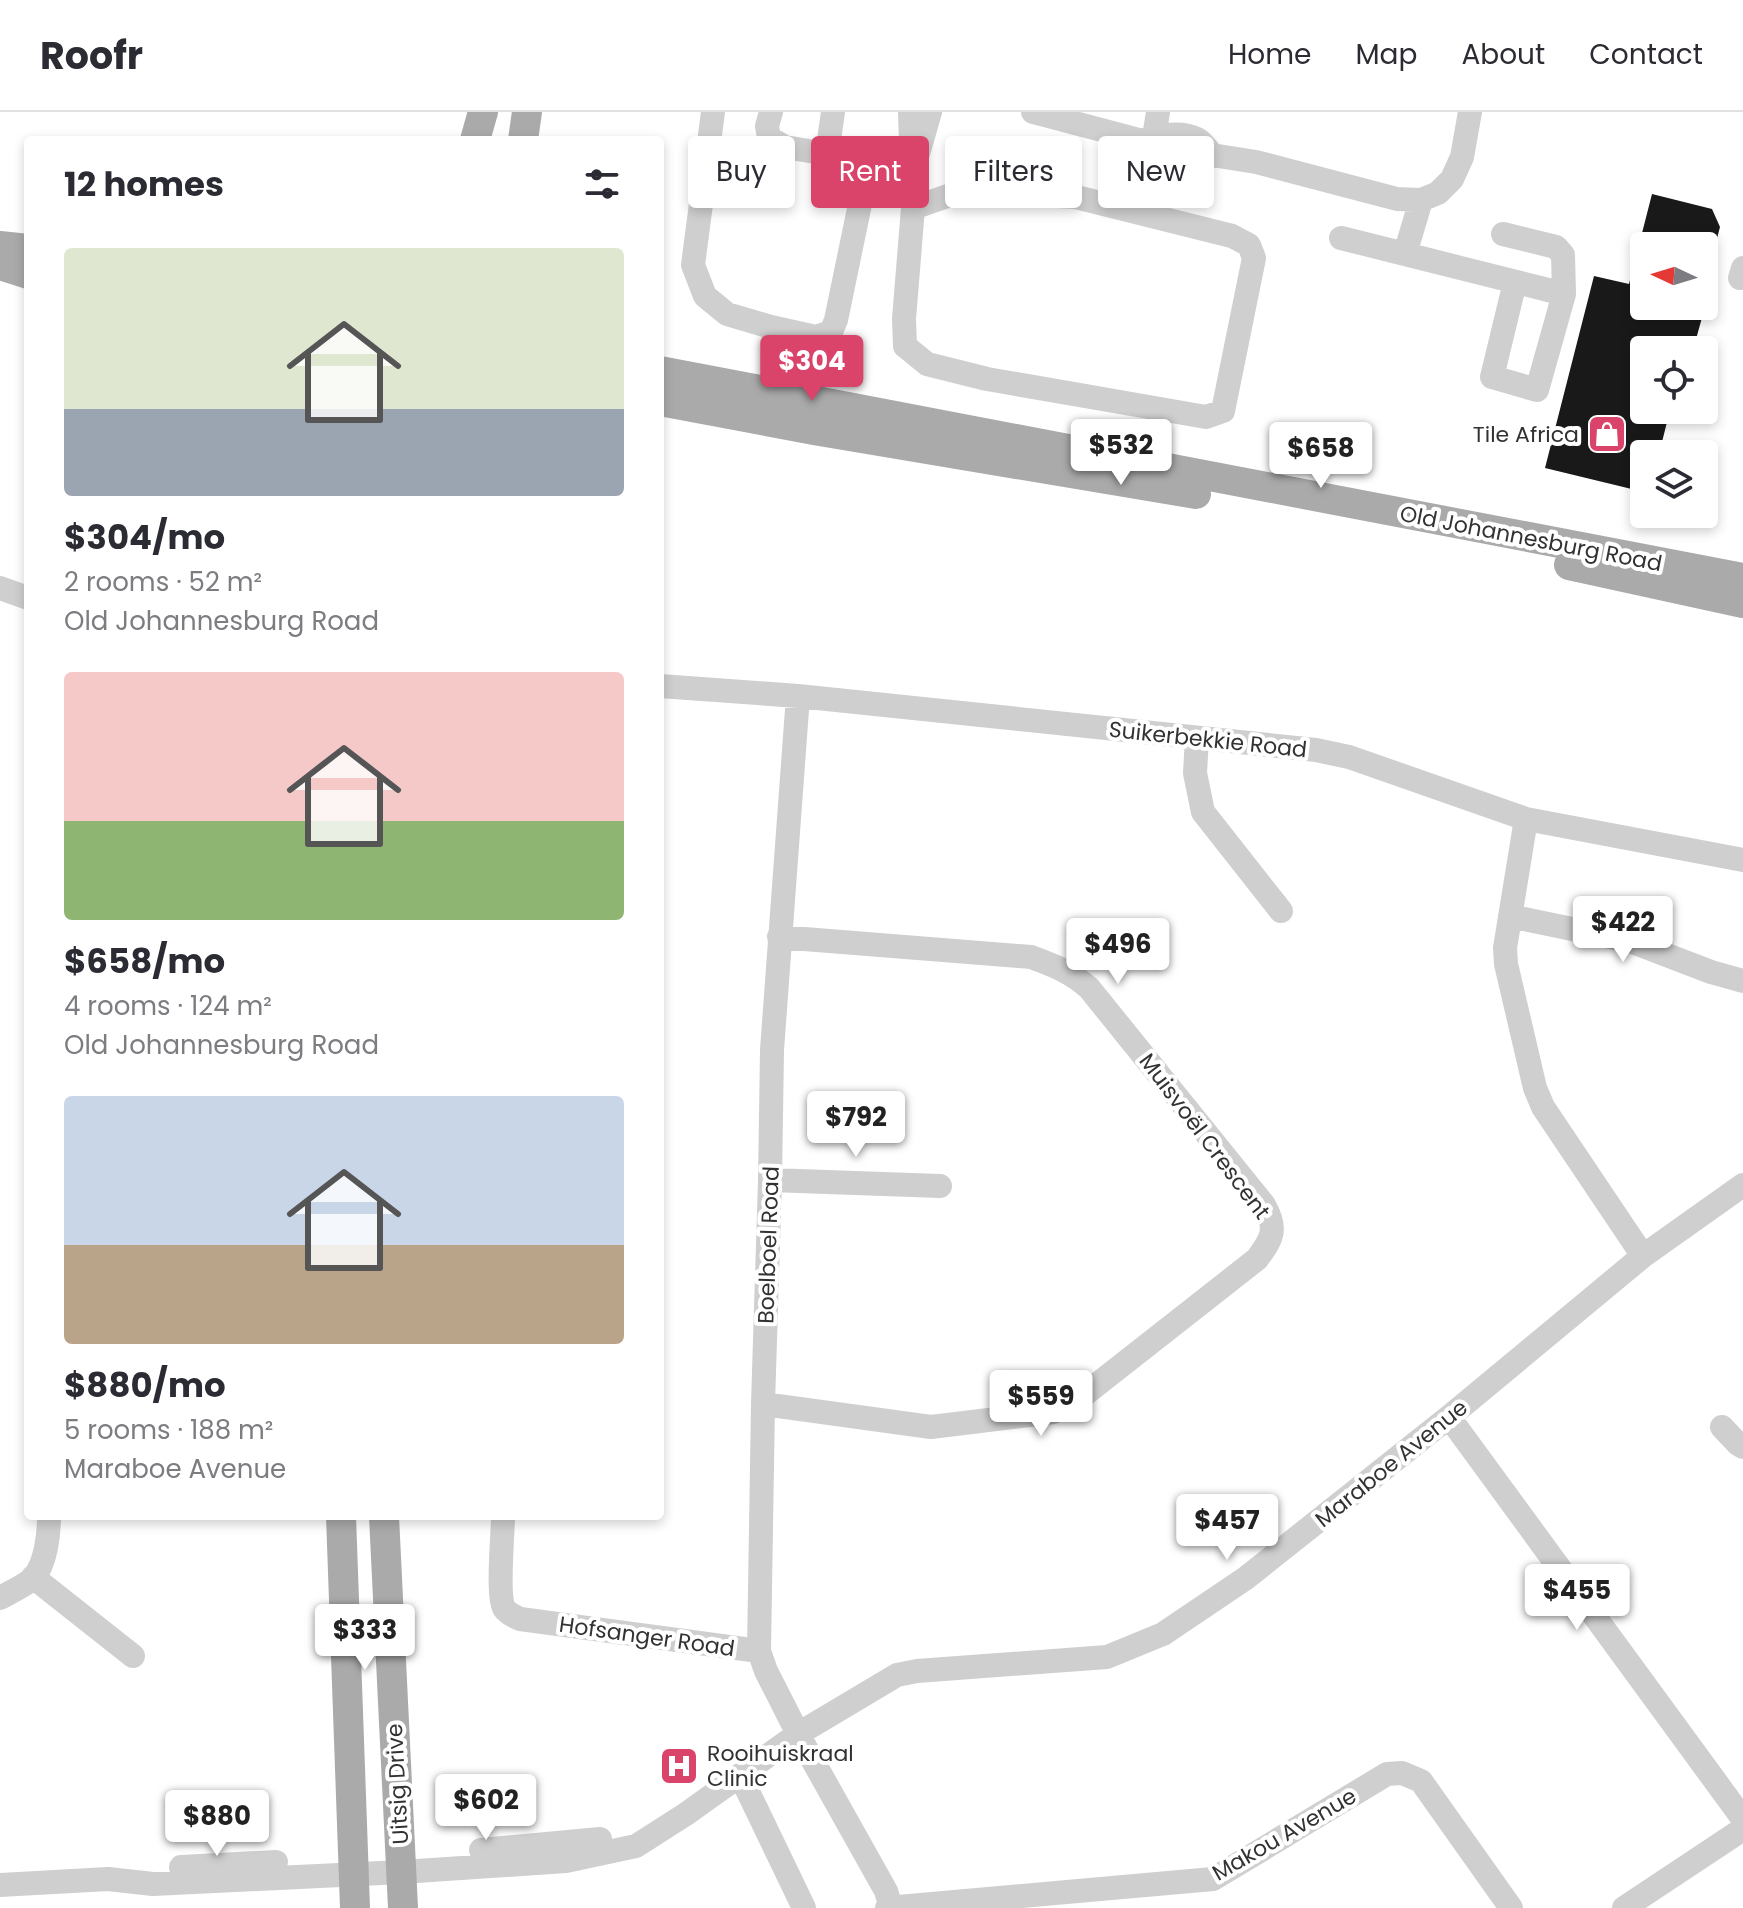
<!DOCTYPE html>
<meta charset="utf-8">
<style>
body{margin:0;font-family:Poppins,sans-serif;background:#f2f2f3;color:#2b2b33;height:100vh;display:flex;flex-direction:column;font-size:30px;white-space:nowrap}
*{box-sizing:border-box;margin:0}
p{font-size:26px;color:#7c7c81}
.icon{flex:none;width:44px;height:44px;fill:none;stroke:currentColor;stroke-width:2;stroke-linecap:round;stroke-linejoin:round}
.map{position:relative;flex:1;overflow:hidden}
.side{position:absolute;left:24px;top:24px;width:640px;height:1384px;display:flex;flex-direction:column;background:#fff;border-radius:8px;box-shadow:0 4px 12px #0003}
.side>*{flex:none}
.top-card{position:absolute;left:688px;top:24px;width:760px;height:72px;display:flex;gap:16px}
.needle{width:52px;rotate:274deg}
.fabs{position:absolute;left:1630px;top:120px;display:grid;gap:16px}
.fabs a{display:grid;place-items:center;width:88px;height:88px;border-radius:8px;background:#fff;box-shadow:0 4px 12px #0003;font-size:40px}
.price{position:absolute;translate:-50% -68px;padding:0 18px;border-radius:8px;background:#fff;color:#222;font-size:26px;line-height:52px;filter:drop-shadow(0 2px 4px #0008)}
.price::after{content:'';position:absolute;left:50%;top:48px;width:24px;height:18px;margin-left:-12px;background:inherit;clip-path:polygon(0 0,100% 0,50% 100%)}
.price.current{background:#da436a;color:#fff}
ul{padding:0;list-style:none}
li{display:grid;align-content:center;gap:16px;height:424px;padding:0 40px}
li span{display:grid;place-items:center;height:248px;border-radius:8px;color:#555}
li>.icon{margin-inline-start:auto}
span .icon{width:144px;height:144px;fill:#fffc;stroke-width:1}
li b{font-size:34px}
h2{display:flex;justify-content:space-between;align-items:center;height:96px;padding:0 40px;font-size:34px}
.chip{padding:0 28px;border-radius:8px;background:#fff;box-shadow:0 4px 12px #0003;font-size:28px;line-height:72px}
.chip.current{background:#da436a;color:#fff}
header{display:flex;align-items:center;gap:48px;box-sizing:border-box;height:112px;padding:0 40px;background:#fff;border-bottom:2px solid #e1e1e2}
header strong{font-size:38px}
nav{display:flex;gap:44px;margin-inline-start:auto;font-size:28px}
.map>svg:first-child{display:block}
.building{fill:#191919}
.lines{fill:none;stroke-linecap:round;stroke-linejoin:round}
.minor{stroke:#cfcfcf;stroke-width:24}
.major{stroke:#aaa;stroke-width:30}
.labels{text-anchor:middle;stroke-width:8;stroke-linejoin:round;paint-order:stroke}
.poi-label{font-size:22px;fill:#323232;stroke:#fff;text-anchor:end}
.street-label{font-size:22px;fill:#323232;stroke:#fff}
</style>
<header>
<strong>Roofr</strong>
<nav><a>Home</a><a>Map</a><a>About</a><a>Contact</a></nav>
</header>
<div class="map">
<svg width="1743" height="1796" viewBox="0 0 1743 1796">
<rect width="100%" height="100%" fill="#fff"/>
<!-- building -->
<path class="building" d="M1652 82 1712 97 1720 115 1715 134H1644V194H1699L1698 199 1703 202 1693 238H1644V298H1670L1659 342H1644V380L1545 356 1594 164 1629 172Z"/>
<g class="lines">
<!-- minor -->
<path class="minor" d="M713 0 693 153 705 184 727 202 771 215 816 225 831 220 836 208 865 68 863 55 852 49 827 42 833 0
M771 0 767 14 769 26 785 35 827 42
M910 0 913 96 904 207 905 234 927 252 987 267 1206 305 1223 299 1254 146 1249 133 1232 124 1076 85 962 79 913 96
M1033 0 1143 29 1159 45 1193 53 1212 43 1256 50 1397 87 1421 88 1438 81 1452 67 1462 45 1470 0
M1154 25 1158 0
M1143 29C1159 23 1181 19 1197 27 1203 30 1208 38 1212 43
M918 42 930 0
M1421 88 1405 142 1564 182
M1503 122 1556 135 1563 143 1564 182 1537 278 1492 265 1515 170
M1341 126 1405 142
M1740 166 1743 156
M0 476 28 486
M660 574 798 584 1316 638 1349 645 1526 707 1743 748
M1197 626 1195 661 1203 700 1281 799
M1526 707 1505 836 1506 852 1535 976 1543 995 1643 1144
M1510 804 1630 829 1711 860 1743 869
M770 1068 940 1074
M763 1292 931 1315 1053 1300 1071 1293 1257 1147C1272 1127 1278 1117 1264 1093L1089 876C1071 860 1053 853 1031 845L779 825
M1449 1305 1743 1707
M1722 1315 1738 1332 1743 1335
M503 1404C503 1422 497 1483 504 1496 508 1502 514 1504 520 1507L759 1539 766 1559 798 1622 886 1779 891 1796
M33 1465 133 1544
M0 1486C10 1480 25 1474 33 1466 46 1452 49 1422 49 1404
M759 1539 763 1292 770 1068 772 938 798 584
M740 1663 804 1796
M481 1738 600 1727
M181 1755 276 1750
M0 1773 108 1767 153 1772 402 1760 566 1749 636 1734 686 1702 798 1622 897 1563 917 1559 1107 1545 1163 1522 1246 1466 1449 1305 1643 1144 1743 1073
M887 1796 1213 1767 1387 1662 1402 1661 1421 1669 1511 1796
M1624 1796 1743 1717"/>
<!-- major -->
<path class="major" d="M475 28 483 0
M523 28 527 0
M0 134 28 137
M0 153 28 162
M660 259 1743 466
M660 289 814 318 1196 382
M1569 453 1743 491
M341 1404 355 1796
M384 1404 403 1796"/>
</g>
<!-- icons -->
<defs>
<symbol id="shop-square" viewBox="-11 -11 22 22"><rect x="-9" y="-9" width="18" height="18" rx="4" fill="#da436a" stroke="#fff"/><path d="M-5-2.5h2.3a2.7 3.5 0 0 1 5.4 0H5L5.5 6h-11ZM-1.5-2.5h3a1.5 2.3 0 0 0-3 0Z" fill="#fff"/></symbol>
<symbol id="hospital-square" viewBox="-11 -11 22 22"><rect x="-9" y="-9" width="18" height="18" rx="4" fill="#da436a" stroke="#fff"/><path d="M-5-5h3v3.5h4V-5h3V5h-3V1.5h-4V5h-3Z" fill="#fff"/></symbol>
</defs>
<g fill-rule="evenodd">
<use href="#shop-square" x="1585" y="300" width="44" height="44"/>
<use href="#hospital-square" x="657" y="1632" width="44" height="44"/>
</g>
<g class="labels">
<!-- poi labels -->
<g class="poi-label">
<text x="1579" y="330">Tile Africa</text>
<text x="707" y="1649" text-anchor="start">Rooihuiskraal<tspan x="707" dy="25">Clinic</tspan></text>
</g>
<!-- street labels -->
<g class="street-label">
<text transform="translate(1531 426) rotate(11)" y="8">Old Johannesburg Road</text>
<text transform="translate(1208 627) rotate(6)" y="8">Suikerbekkie Road</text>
<text transform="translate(1205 1024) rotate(53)" y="8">Muisvoël Crescent</text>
<text transform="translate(768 1133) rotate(-88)" y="8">Boelboel Road</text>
<text transform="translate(1391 1351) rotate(-39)" y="8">Maraboe Avenue</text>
<text transform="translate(647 1524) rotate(8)" y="8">Hofsanger Road</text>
<text transform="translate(397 1672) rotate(-93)" y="8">Uitsig Drive</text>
<text transform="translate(1284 1722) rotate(-30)" y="8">Makou Avenue</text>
</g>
</g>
</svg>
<div class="fabs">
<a><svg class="needle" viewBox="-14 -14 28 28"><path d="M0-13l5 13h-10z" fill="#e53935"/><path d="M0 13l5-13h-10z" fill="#7c7c81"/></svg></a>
<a><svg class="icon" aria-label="locate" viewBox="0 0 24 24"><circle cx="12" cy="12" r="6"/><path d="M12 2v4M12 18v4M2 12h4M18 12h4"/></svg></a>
<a><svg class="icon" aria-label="layers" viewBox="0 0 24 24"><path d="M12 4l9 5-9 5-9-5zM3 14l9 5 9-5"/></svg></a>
</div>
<b class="price current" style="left:812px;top:291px">$304</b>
<b class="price" style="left:1121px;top:375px">$532</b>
<b class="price" style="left:1321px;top:378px">$658</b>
<b class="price" style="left:1623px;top:852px">$422</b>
<b class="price" style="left:1118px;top:874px">$496</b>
<b class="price" style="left:856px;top:1047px">$792</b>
<b class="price" style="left:1041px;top:1326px">$559</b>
<b class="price" style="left:1227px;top:1450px">$457</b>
<b class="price" style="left:1577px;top:1520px">$455</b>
<b class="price" style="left:365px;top:1560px">$333</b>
<b class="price" style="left:486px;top:1730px">$602</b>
<b class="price" style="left:217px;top:1746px">$880</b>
<div class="top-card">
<a class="chip">Buy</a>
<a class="chip current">Rent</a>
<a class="chip">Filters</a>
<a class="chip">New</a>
</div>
<section class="side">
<h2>12 homes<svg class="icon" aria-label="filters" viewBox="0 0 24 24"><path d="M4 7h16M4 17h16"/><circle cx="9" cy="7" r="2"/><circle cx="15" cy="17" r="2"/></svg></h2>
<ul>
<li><span style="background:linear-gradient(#dfe7d0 65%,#9aa5b1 0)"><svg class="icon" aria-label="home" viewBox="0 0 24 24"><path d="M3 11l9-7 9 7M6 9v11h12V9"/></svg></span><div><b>$304/mo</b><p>2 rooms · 52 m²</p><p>Old Johannesburg Road</p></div></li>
<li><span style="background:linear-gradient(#f6c9c9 60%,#8fb573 0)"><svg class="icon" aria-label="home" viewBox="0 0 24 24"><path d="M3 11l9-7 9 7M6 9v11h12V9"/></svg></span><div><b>$658/mo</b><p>4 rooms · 124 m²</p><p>Old Johannesburg Road</p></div></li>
<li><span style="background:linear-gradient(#c9d6e8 60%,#b9a48a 0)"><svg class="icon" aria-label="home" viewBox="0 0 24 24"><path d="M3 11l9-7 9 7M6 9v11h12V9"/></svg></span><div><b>$880/mo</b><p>5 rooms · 188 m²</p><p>Maraboe Avenue</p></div></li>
</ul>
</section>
</div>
